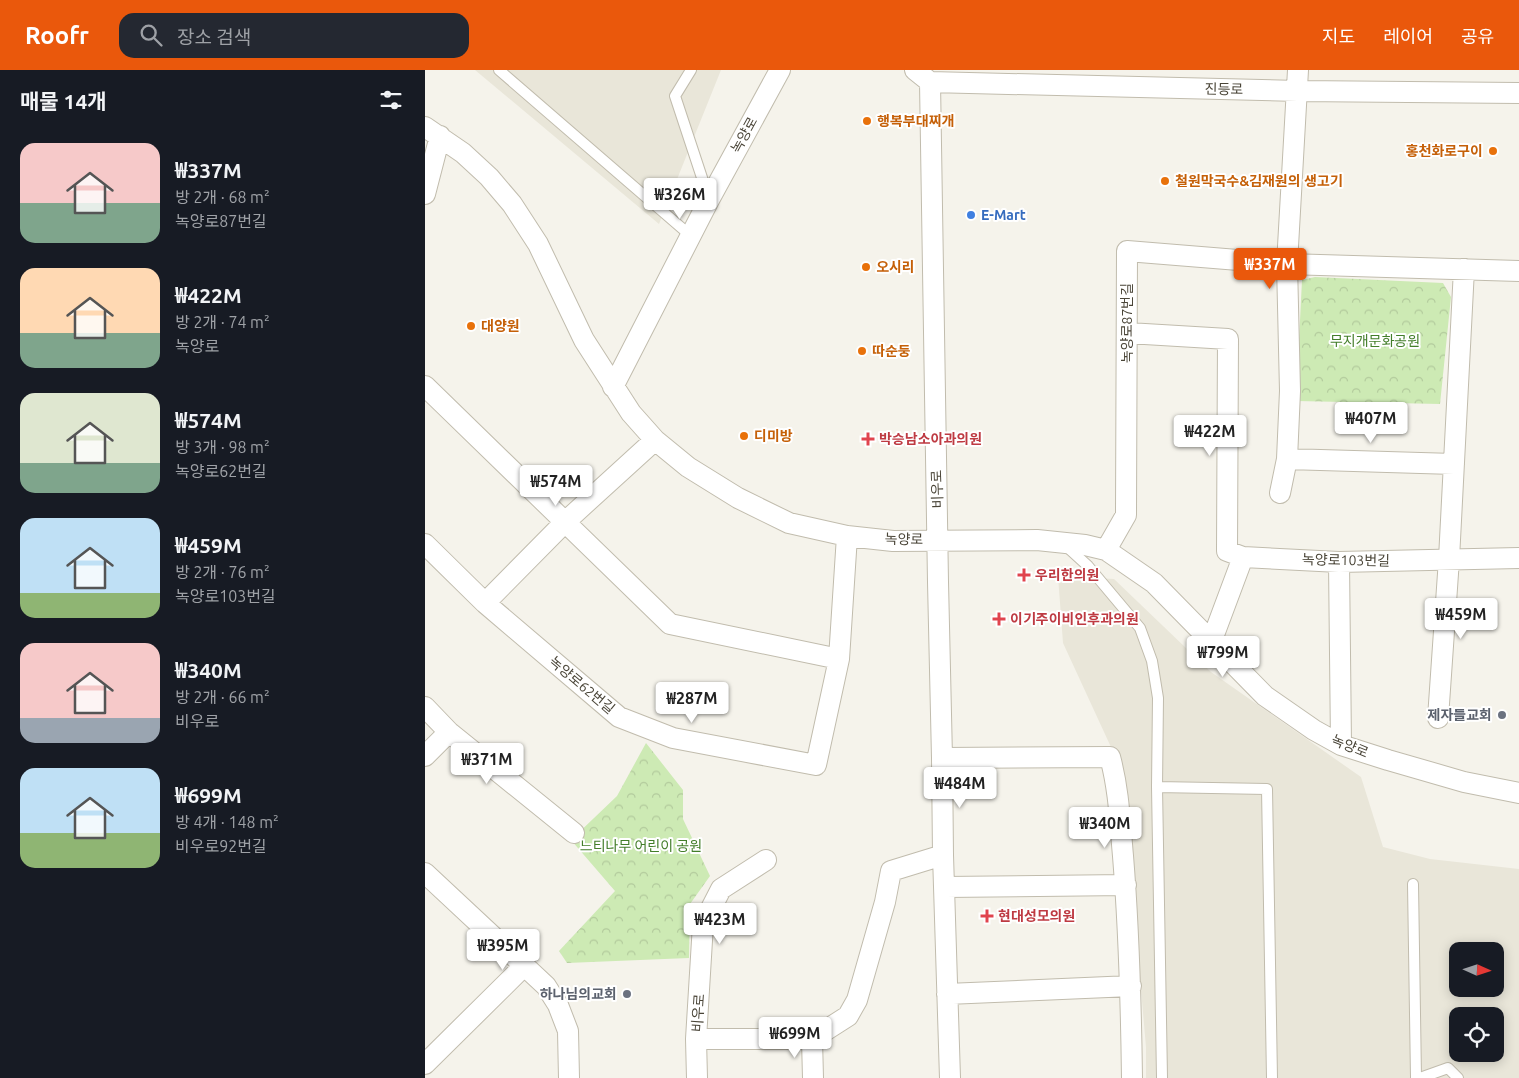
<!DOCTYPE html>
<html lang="ko">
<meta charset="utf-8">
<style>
body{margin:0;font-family:Ubuntu,"Noto Sans KR",sans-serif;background:#242831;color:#f1f3f6;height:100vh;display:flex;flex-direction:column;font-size:19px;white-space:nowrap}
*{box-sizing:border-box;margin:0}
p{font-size:16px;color:#9ea1a6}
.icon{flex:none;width:28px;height:28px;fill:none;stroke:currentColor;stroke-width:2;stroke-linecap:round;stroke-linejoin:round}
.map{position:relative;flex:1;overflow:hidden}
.drawer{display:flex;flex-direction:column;background:#171b24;width:425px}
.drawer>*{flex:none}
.needle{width:32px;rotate:93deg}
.controls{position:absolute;left:1024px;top:872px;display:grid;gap:10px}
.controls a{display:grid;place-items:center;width:55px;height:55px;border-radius:10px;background:#171b24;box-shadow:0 2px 12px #0003;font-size:25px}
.price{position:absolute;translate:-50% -42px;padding:0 11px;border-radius:5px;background:#fff;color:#222;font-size:16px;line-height:32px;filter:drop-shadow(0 1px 2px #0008)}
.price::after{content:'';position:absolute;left:50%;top:30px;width:15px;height:11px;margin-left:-8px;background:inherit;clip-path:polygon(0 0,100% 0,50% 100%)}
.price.on{background:#ea580c;color:#fff}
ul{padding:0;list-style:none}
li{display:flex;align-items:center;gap:15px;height:125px;padding:0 20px}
li span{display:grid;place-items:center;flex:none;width:140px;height:100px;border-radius:15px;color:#555}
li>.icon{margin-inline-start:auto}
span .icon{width:60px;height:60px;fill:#fffc;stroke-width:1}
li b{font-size:21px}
h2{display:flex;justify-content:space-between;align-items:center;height:60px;padding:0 20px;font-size:21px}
header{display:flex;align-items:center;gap:30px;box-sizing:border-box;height:70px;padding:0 25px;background:#ea580c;color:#fff}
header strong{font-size:24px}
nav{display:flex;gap:28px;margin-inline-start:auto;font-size:18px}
.search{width:350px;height:45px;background:#242831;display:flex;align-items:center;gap:12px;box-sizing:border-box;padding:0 18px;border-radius:15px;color:#9ea1a6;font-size:19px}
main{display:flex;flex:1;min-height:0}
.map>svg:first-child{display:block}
.residential{fill:#e9e6d9;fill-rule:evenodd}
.park{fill:url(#park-crowns)}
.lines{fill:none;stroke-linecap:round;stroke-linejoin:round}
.lane-casing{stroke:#c1bcad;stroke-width:12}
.street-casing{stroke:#c1bcad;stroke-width:22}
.lane{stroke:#fff;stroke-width:10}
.street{stroke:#fff;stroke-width:20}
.food-dot{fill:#e8710a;stroke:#fff;stroke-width:2}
.shop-dot{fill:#3f7fe0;stroke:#fff;stroke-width:2}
.health-dot{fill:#e0444e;stroke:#fff;stroke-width:2}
.worship-dot{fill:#6b7280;stroke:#fff;stroke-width:2}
.labels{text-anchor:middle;stroke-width:4;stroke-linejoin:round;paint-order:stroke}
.street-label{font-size:14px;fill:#4a4538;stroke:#fff}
.food-label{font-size:14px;font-weight:bold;fill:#c56008;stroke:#fff;text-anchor:start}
.shop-label{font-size:14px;font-weight:bold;fill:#366cbe;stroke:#fff;text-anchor:start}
.park-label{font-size:14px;fill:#437e2a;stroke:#fff}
.health-label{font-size:14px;font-weight:bold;fill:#be3a42;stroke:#fff;text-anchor:start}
.worship-label{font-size:14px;font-weight:bold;fill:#5b616d;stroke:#fff;text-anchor:end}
</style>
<header>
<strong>Roofr</strong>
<div class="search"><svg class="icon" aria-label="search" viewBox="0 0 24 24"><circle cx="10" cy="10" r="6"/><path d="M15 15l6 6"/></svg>장소 검색</div>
<nav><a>지도</a><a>레이어</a><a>공유</a></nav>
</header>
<main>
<section class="drawer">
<h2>매물 14개<svg class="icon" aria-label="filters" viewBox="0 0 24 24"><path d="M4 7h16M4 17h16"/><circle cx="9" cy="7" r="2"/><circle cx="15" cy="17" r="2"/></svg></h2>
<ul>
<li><span style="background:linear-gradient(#f6c9c9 60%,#7fa58c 0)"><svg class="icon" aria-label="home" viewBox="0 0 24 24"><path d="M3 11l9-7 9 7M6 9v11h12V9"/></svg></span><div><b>₩337M</b><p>방 2개 · 68 m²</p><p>녹양로87번길</p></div></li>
<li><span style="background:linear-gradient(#ffd9b3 65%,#7fa58c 0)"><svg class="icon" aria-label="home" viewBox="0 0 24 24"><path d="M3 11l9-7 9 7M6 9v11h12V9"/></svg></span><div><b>₩422M</b><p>방 2개 · 74 m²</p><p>녹양로</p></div></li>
<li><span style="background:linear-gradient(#dfe7d0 70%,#7fa58c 0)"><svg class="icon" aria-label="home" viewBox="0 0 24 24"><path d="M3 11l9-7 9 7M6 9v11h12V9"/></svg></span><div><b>₩574M</b><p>방 3개 · 98 m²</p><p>녹양로62번길</p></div></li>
<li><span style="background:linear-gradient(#bfe0f5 75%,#8fb573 0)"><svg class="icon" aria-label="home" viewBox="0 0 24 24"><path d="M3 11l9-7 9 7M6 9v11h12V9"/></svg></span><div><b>₩459M</b><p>방 2개 · 76 m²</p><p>녹양로103번길</p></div></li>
<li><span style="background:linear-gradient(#f6c9c9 75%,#9aa5b1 0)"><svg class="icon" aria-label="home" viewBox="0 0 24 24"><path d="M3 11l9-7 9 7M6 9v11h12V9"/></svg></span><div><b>₩340M</b><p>방 2개 · 66 m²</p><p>비우로</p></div></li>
<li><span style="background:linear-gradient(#bfe0f5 65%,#8fb573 0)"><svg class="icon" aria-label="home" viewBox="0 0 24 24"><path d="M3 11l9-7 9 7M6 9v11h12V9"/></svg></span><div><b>₩699M</b><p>방 4개 · 148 m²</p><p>비우로92번길</p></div></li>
</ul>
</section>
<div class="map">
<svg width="1094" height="1008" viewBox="0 0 1094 1008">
<defs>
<pattern id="park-crowns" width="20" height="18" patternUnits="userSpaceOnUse" patternTransform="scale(1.25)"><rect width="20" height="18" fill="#cdeab4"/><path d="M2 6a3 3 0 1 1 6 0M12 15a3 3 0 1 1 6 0" fill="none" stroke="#b2ca9c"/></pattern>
</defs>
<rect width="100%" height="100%" fill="#f5f3eb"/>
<!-- residential -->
<path class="residential" d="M50 0H296L234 154Z
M633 506 689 509 786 602 936 707 958 777 1005 789 1094 799V1008H721V977L697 701 638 573ZM1032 881H1070V919H1032ZM1032 946H1070V984H1032Z"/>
<!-- park -->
<path class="park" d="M890 207 1018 213 1026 227 1015 334 871 331 877 210Z
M221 673 258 720V749L285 806 265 834 264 888 142 893 134 881 190 821 146 770 192 726Z"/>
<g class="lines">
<defs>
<path id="lane" d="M74 0 266 166
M266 0 250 26 284 129
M640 475 663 496 715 558 727 591 733 628 732 717 737 1008
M732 717 842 719 847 1008
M988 814 991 1008
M995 1008 1023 998 1033 1008"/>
<path id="street" d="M490 0 505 12 513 512 517 688 518 785 525 1008
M505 12 873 21 1094 23
M0 57 38 83 64 107 87 134 113 174 159 270 206 343 230 370 263 397 313 428 364 453 422 466 468 471 612 470 660 475 681 480 729 513 840 626 889 660 916 675 963 690 1039 712 1094 723
M0 124 15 66
M703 263 803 269 802 481 818 487 787 570
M0 316 245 554 414 589
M188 317 284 130 355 0
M862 389 1029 394
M855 423 862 389 865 321 862 194 873 0
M0 474 60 533 194 647 248 668 391 695 414 589 422 466
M681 480 701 445 702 181 862 194 1094 201
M818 487 914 492 1094 488
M914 492 916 675
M60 533 140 452 230 370
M0 637 24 662 149 763
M1013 648 1024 489 1039 199
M0 686 24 662
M517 688 685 687C694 720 695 753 698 786 704 860 706 934 707 1008
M0 803 121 916 133 935 143 961 144 1008
M520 817 701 815
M522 924 706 916
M271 969H387L423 946 432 930 460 832 466 801 518 785
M387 969 388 1008
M0 994 99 896
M272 1008 271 969 278 854 296 819 341 790"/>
</defs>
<!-- lane casing -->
<use href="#lane" class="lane-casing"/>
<!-- street casing -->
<use href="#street" class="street-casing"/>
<!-- lane -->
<use href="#lane" class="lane"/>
<!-- street -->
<use href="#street" class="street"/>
</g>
<!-- markers -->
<g class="food-dot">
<circle cx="442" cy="51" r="5"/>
<circle cx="1068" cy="81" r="5"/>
<circle cx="740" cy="111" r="5"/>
<circle cx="441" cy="197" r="5"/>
<circle cx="46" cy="256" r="5"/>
<circle cx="437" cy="281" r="5"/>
<circle cx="319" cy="366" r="5"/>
</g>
<circle class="shop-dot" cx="546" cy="145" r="5"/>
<g class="health-dot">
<path d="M440.5 361.5h5v5h5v5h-5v5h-5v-5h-5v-5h5z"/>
<path d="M596.5 497.5h5v5h5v5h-5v5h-5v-5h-5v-5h5z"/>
<path d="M571.5 541.5h5v5h5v5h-5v5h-5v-5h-5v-5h5z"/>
<path d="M559.5 838.5h5v5h5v5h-5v5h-5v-5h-5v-5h5z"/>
</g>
<g class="worship-dot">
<circle cx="1077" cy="645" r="5"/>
<circle cx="202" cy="924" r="5"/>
</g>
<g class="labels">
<!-- street labels -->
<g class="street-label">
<text transform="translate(799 19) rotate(1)" y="5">진등로</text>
<text transform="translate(319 65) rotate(-61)" y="5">녹양로</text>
<text transform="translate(702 253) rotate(-90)" y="5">녹양로87번길</text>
<text transform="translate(512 419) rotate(-92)" y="5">비우로</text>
<text transform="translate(479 469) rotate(1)" y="5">녹양로</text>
<text transform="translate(921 490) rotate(1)" y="5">녹양로103번길</text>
<text transform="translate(157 615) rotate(40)" y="5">녹양로62번길</text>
<text transform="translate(925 676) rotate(22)" y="5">녹양로</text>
<text transform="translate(273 943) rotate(-86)" y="5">비우로</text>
</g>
<!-- food labels -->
<g class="food-label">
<text x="452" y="56">행복부대찌개</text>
<text x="1058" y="86" text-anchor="end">홍천화로구이</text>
<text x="750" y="116">철원막국수&amp;김재원의 생고기</text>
<text x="451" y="202">오시리</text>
<text x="56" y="261">대양원</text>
<text x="447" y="286">따순둥</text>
<text x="329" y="371">디미방</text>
</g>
<!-- shop labels -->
<g class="shop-label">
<text x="556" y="150">E-Mart</text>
</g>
<!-- park labels -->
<g class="park-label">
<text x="950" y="276">무지개문화공원</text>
<text x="216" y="781">느티나무 어린이 공원</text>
</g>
<!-- health labels -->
<g class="health-label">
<text x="454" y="374">박승남소아과의원</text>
<text x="610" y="510">우리한의원</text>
<text x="585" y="554">이기주이비인후과의원</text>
<text x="573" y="851">현대성모의원</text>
</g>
<!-- worship labels -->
<g class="worship-label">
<text x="1067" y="650">제자들교회</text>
<text x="192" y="929">하나님의교회</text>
</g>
</g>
</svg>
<div class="controls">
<a><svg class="needle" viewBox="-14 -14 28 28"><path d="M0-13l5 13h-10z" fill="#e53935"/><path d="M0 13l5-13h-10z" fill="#9ea1a6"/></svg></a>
<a><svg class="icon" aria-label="locate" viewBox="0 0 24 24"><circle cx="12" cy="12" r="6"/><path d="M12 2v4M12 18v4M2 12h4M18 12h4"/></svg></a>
</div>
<b class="price" style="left:255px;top:150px">₩326M</b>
<b class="price on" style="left:845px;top:220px">₩337M</b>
<b class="price" style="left:946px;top:374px">₩407M</b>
<b class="price" style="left:785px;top:387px">₩422M</b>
<b class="price" style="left:131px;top:437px">₩574M</b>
<b class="price" style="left:1036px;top:570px">₩459M</b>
<b class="price" style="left:798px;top:608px">₩799M</b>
<b class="price" style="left:267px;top:654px">₩287M</b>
<b class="price" style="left:62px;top:715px">₩371M</b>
<b class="price" style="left:535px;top:739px">₩484M</b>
<b class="price" style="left:680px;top:779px">₩340M</b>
<b class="price" style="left:295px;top:875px">₩423M</b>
<b class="price" style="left:78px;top:901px">₩395M</b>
<b class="price" style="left:370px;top:989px">₩699M</b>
</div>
</main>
